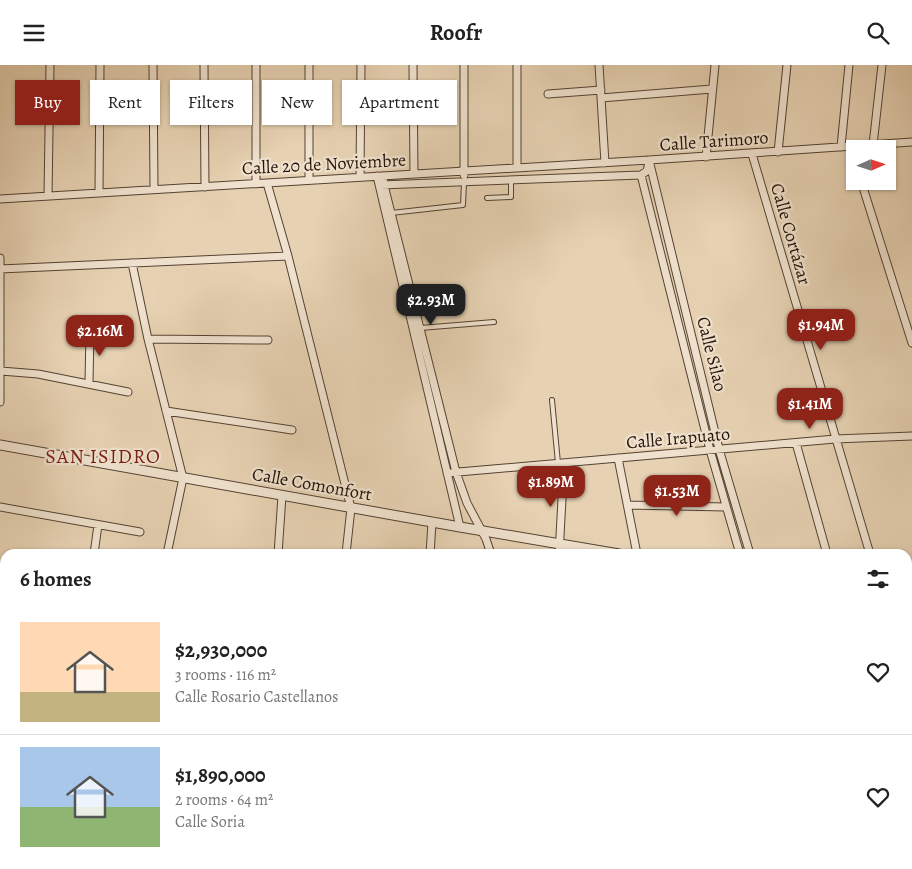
<!DOCTYPE html>
<meta charset="utf-8">
<style>
body{margin:0;font-family:Alegreya,serif;background:#f2f2f2;color:#222;height:100vh;display:flex;flex-direction:column;font-size:19px;white-space:nowrap}
*{box-sizing:border-box;margin:0}
p{font-size:16px;color:#767676}
.icon{flex:none;width:28px;height:28px;fill:none;stroke:currentColor;stroke-width:2;stroke-linecap:round;stroke-linejoin:round}
.map{position:relative;flex:1;overflow:hidden}
.drawer{position:absolute;left:0px;top:484px;width:912px;height:321px;display:flex;flex-direction:column;background:#fff;border-radius:15px 15px 0 0;box-shadow:0 1px 4px #0004}
.drawer>*{flex:none}
.banner{position:absolute;left:15px;top:15px;width:500px;height:45px;display:flex;gap:10px}
.needle{width:32px;rotate:87deg}
.tools{position:absolute;left:846px;top:75px;display:grid;gap:10px}
.tools a{display:grid;place-items:center;width:50px;height:50px;border-radius:0px;background:#fff;box-shadow:0 1px 4px #0004;font-size:25px}
.price{position:absolute;translate:-50% -42px;padding:0 11px;border-radius:10px;background:#8f2418;color:#fff;font-size:16px;line-height:32px;filter:drop-shadow(0 1px 2px #0008)}
.price::after{content:'';position:absolute;left:50%;top:30px;width:15px;height:11px;margin-left:-8px;background:inherit;clip-path:polygon(0 0,100% 0,50% 100%)}
.price.active{background:#222;color:#fff}
ul{padding:0;list-style:none}
li{display:flex;align-items:center;gap:15px;height:125px;padding:0 20px}
li+li{border-top:1px solid #e0e0e0}
li span{display:grid;place-items:center;flex:none;width:140px;height:100px;border-radius:0px;color:#555}
li>.icon{margin-inline-start:auto}
span .icon{width:60px;height:60px;fill:#fffc;stroke-width:1}
li b{font-size:21px}
h2{display:flex;justify-content:space-between;align-items:center;height:60px;padding:0 20px;font-size:21px}
.tag{padding:0 18px;border-radius:0px;background:#fff;box-shadow:0 1px 4px #0004;font-size:18px;line-height:45px}
.tag.active{background:#8f2418;color:#fff}
header{display:flex;justify-content:space-between;align-items:center;height:65px;padding:0 20px;background:#fff;font-size:22px;font-weight:700}
.map>svg:first-child{display:block}
.lines{fill:none;stroke-linecap:round;stroke-linejoin:round}
.service-casing{stroke:#544232;stroke-width:6}
.minor-casing{stroke:#544232;stroke-width:9}
.tertiary-casing{stroke:#544232;stroke-width:11}
.primary-casing{stroke:#231207;stroke-width:14}
.service{stroke:#efe1cd;stroke-width:4}
.minor{stroke:#efe1cd;stroke-width:7}
.tertiary{stroke:#efe1cd;stroke-width:9}
.primary{stroke:#e3b879;stroke-width:11}
.labels{text-anchor:middle;stroke-width:4.5;stroke-linejoin:round;paint-order:stroke}
.street-label{font-size:18px;fill:#231207;stroke:#efe1cd}
.quarter-label{font-size:20px;letter-spacing:1px;fill:#7a1f14;stroke:#efe1cd}
</style>
<header><svg class="icon" aria-label="menu" viewBox="0 0 24 24"><path d="M4 6h16M4 12h16M4 18h16"/></svg>Roofr<svg class="icon" aria-label="search" viewBox="0 0 24 24"><circle cx="10" cy="10" r="6"/><path d="M15 15l6 6"/></svg></header>
<div class="map">
<svg width="912" height="804" viewBox="0 0 912 804">
<rect width="100%" height="100%" fill="#e6d1b2"/>
<filter id="stains"><feTurbulence type="fractalNoise" baseFrequency=".004" numOctaves="4"/><feColorMatrix values="0 0 0 0 .2 0 0 0 0 .09 0 0 0 0 .02 0 0 0 .5 -.17"/></filter>
<radialGradient id="worn" r=".72"><stop offset=".6" stop-color="#630" stop-opacity="0"/><stop offset="1" stop-color="#630" stop-opacity=".3"/></radialGradient>
<g class="lines">
<defs>
<path id="service" d="M487 133 511 132V115
M391 148 463 140 464 117
M420 263 494 257
M552 335 558 398
M0 800H5"/>
<path id="minor" d="M153 0 154 124
M204 0 205 122
M256 0V119
M309 0V115
M413 0 414 109
M517 0V103
M599 0 605 98
M548 29 601 25
M601 33 712 24
M873 80 882 0
M850 81 855 98
M841 82 849 0
M778 87 787 0
M752 89 870 489
M706 92 715 0
M649 95 719 384 750 489
M464 110V0
M641 110 710 385 740 489
M377 111 460 462
M383 111 384 120 456 407 467 438 486 474 491 489
M360 112 361 0
M861 116 912 278
M267 118 288 191 351 443 346 489
M381 120 641 110 647 106 649 97
M99 128 100 0
M48 131 50 0
M0 134 649 95 912 77
M0 193V337
M132 198 148 274 183 413 167 489
M0 204 288 191
M148 274 268 275
M1 306 38 309 128 327
M89 318 90 265
M166 346 292 365
M796 378 827 489
M618 393 637 489
M447 408 835 374 912 371
M628 440 726 442
M0 442 140 467
M94 489 98 460
M278 489 282 431
M430 489 432 458
M559 489 564 398
M0 501 5 502
M908 672 912 655
M216 800V804
M591 800V804
M715 800V804
M798 800V804
M497 804V800"/>
<path id="tertiary" d="M0 380 460 462 619 489
M908 538 912 539"/>
<path id="primary" d="M0 628H5
M0 655H5
M908 766 912 768
M908 780 912 782"/>
</defs>
<!-- service casing -->
<use href="#service" class="service-casing"/>
<!-- minor casing -->
<use href="#minor" class="minor-casing"/>
<!-- tertiary casing -->
<use href="#tertiary" class="tertiary-casing"/>
<!-- primary casing -->
<use href="#primary" class="primary-casing"/>
<!-- service -->
<use href="#service" class="service"/>
<!-- minor -->
<use href="#minor" class="minor"/>
<!-- tertiary -->
<use href="#tertiary" class="tertiary"/>
<!-- primary -->
<use href="#primary" class="primary"/>
</g>
<g class="labels">
<!-- street labels -->
<g class="street-label">
<text transform="translate(714 76) rotate(-4)" y="6">Calle Tarimoro</text>
<text transform="translate(324 99) rotate(-3)" y="6">Calle 20 de Noviembre</text>
<text transform="translate(791 169) rotate(74)" y="6">Calle Cortázar</text>
<text transform="translate(712 289) rotate(76)" y="6">Calle Silao</text>
<text transform="translate(678 373) rotate(-5)" y="6">Calle Irapuato</text>
<text transform="translate(312 419) rotate(10)" y="6">Calle Comonfort</text>
</g>
<!-- quarter labels -->
<g class="quarter-label">
<text x="103" y="398">SAN ISIDRO</text>
</g>
</g>
<rect width="100%" height="100%" filter="url(#stains)"/>
<rect width="100%" height="100%" fill="url(#worn)"/>
</svg>
<div class="tools">
<a><svg class="needle" viewBox="-14 -14 28 28"><path d="M0-13l5 13h-10z" fill="#e53935"/><path d="M0 13l5-13h-10z" fill="#767676"/></svg></a>
</div>
<b class="price active" style="left:431px;top:261px">$2.93M</b>
<b class="price" style="left:821px;top:286px">$1.94M</b>
<b class="price" style="left:100px;top:292px">$2.16M</b>
<b class="price" style="left:810px;top:365px">$1.41M</b>
<b class="price" style="left:551px;top:443px">$1.89M</b>
<b class="price" style="left:677px;top:452px">$1.53M</b>
<div class="banner">
<a class="tag active">Buy</a>
<a class="tag">Rent</a>
<a class="tag">Filters</a>
<a class="tag">New</a>
<a class="tag">Apartment</a>
</div>
<section class="drawer">
<h2>6 homes<svg class="icon" aria-label="filters" viewBox="0 0 24 24"><path d="M4 7h16M4 17h16"/><circle cx="9" cy="7" r="2"/><circle cx="15" cy="17" r="2"/></svg></h2>
<ul>
<li><span style="background:linear-gradient(#ffd9b3 70%,#c2b280 0)"><svg class="icon" aria-label="home" viewBox="0 0 24 24"><path d="M3 11l9-7 9 7M6 9v11h12V9"/></svg></span><div><b>$2,930,000</b><p>3 rooms · 116 m²</p><p>Calle Rosario Castellanos</p></div><svg class="icon" aria-label="heart" viewBox="0 0 24 24"><path d="M12 20l-8-8c-3-5 5-10 8-4 3-6 11-1 8 4z"/></svg></li>
<li><span style="background:linear-gradient(#a9c7e8 60%,#8fb573 0)"><svg class="icon" aria-label="home" viewBox="0 0 24 24"><path d="M3 11l9-7 9 7M6 9v11h12V9"/></svg></span><div><b>$1,890,000</b><p>2 rooms · 64 m²</p><p>Calle Soria</p></div><svg class="icon" aria-label="heart" viewBox="0 0 24 24"><path d="M12 20l-8-8c-3-5 5-10 8-4 3-6 11-1 8 4z"/></svg></li>
</ul>
</section>
</div>
